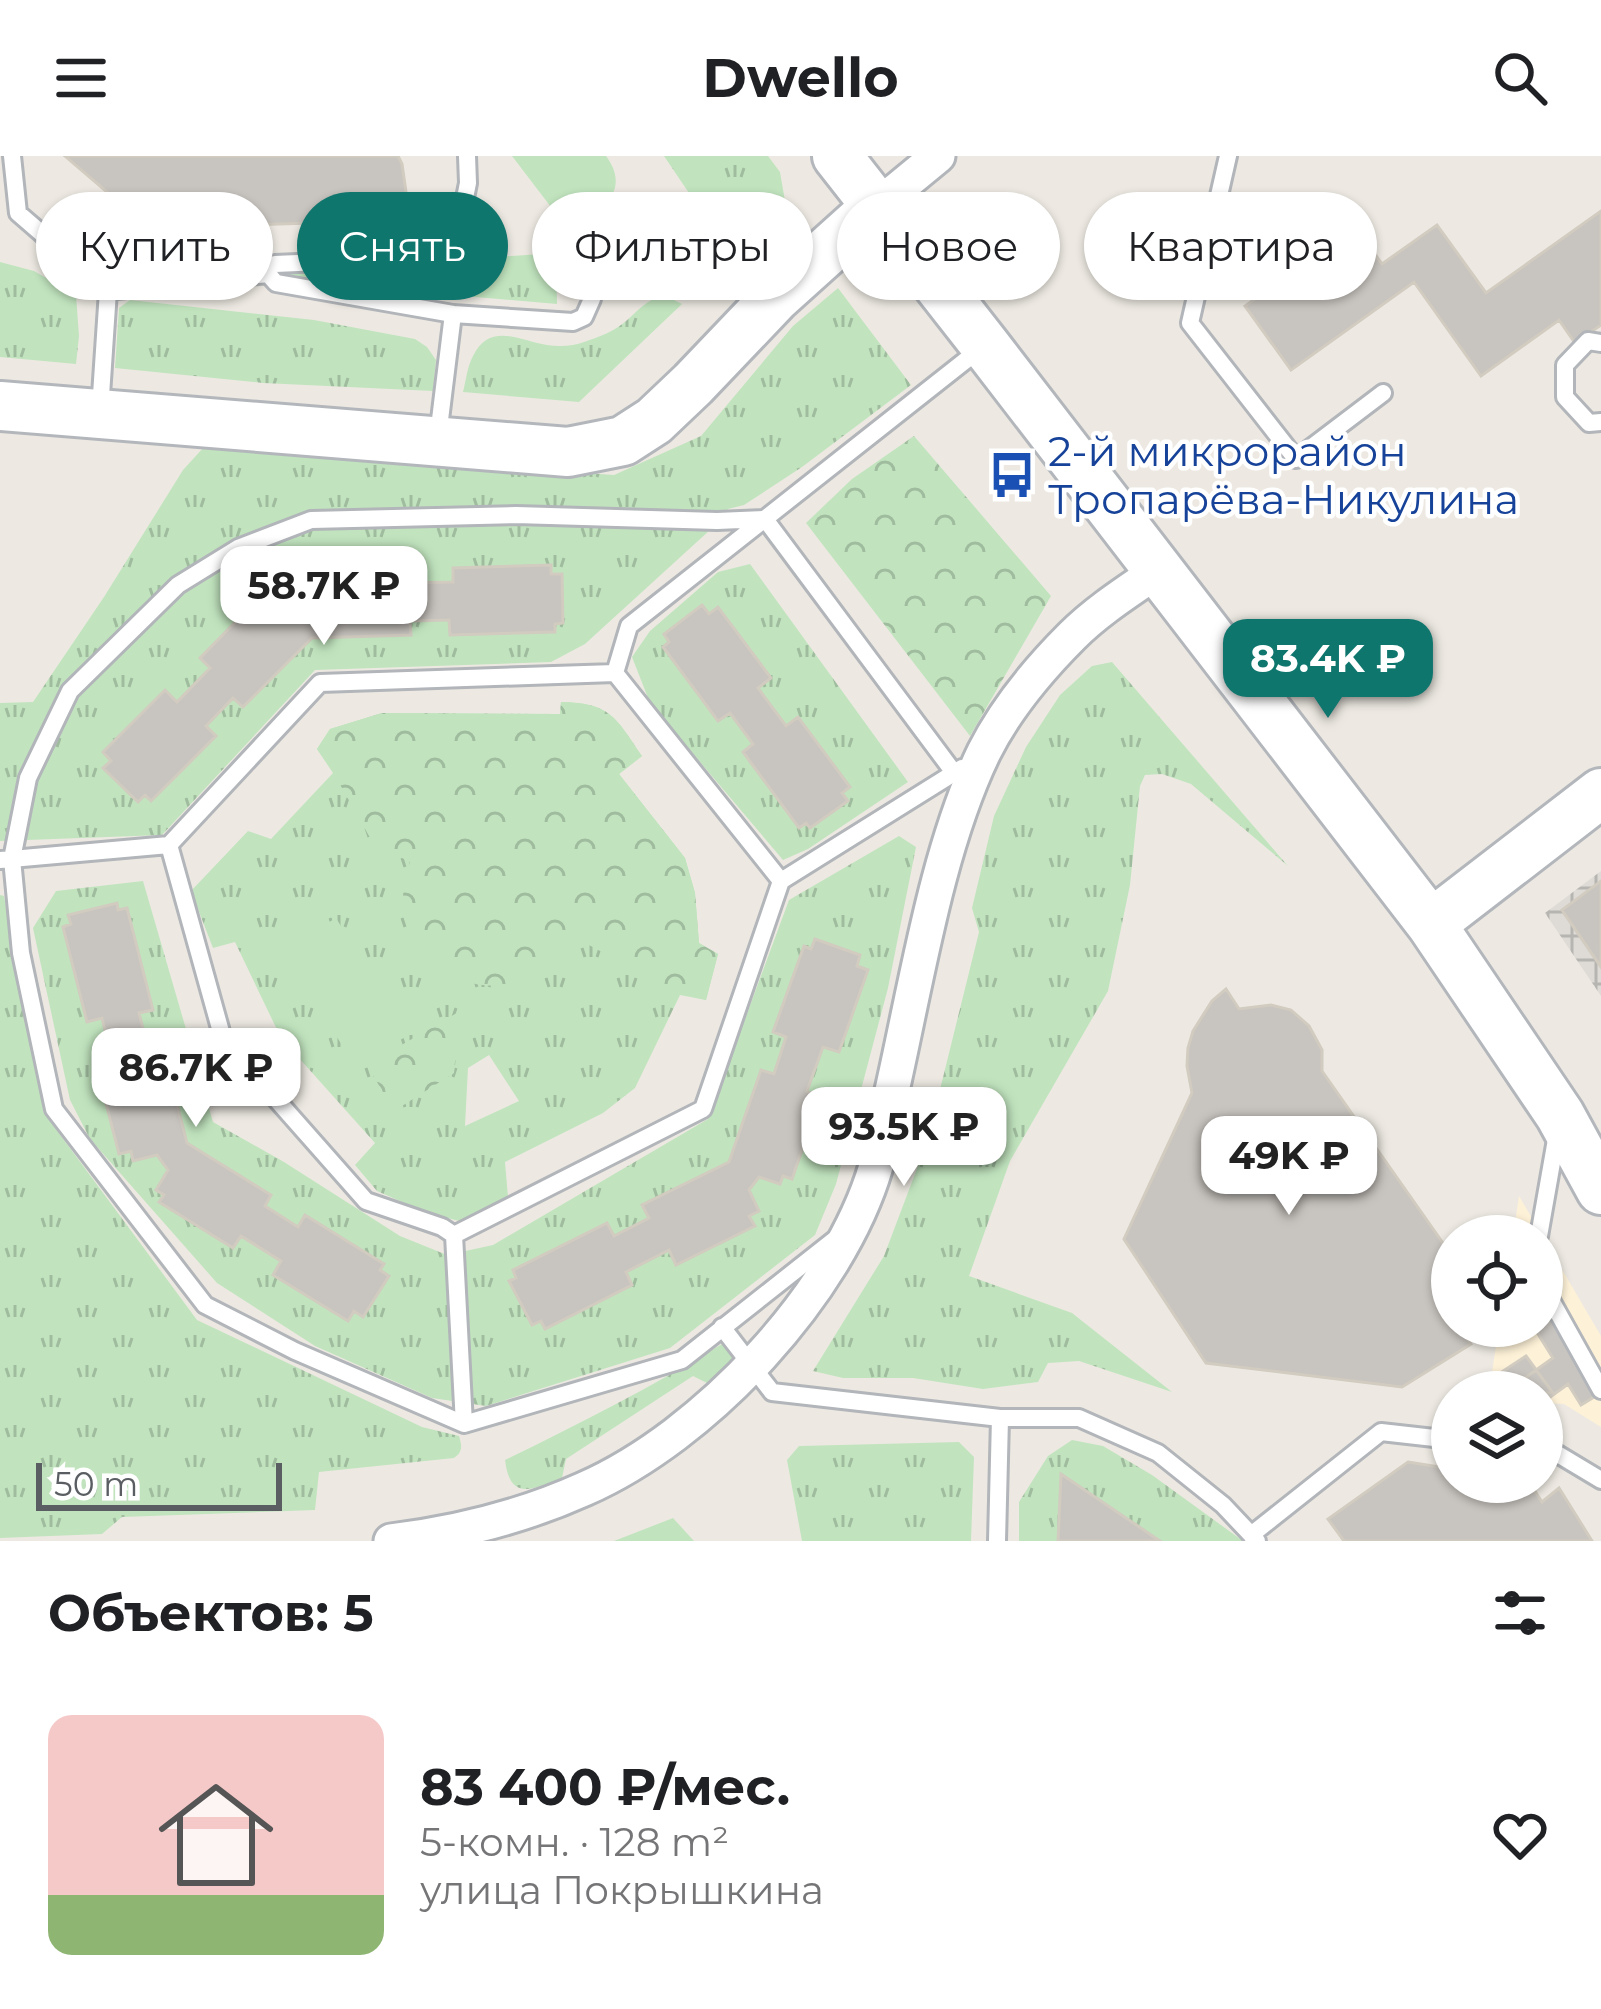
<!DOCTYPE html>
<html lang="ru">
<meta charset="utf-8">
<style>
body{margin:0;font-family:Montserrat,sans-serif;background:#f6f6f6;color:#202124;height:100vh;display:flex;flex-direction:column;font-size:45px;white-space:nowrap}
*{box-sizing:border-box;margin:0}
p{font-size:39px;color:#757577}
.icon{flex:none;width:66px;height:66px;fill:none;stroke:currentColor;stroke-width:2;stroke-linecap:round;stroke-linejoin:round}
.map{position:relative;height:1385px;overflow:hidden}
.sheet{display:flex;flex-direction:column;background:#fff;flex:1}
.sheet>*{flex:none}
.banner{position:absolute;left:36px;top:36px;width:1530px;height:108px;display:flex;gap:24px}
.controls{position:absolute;left:1431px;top:1059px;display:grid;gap:24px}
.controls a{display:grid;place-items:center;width:132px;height:132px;border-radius:50%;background:#fff;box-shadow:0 3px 9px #0004;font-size:60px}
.scale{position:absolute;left:36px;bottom:30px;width:246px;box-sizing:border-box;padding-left:12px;border:6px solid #5a5e62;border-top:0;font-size:33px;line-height:42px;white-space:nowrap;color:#5a5e62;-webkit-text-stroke:9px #fff;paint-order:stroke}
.price{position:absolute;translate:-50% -102px;padding:0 27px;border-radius:24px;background:#fff;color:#222;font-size:39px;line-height:78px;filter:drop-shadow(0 3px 6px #0008)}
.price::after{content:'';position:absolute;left:50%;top:72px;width:36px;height:27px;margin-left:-18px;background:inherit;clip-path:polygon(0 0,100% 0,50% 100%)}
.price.active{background:#0f766e;color:#fff}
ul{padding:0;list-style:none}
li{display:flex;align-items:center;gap:36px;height:300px;padding:0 48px}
li span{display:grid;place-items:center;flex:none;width:336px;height:240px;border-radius:24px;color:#555}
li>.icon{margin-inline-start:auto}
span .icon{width:144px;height:144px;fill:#fffc;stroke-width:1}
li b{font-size:51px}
h2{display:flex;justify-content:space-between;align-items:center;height:144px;padding:0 48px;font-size:51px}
.chip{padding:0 42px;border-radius:54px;background:#fff;box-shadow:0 3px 9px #0004;font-size:42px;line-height:108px}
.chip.active{background:#0f766e;color:#fff}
header{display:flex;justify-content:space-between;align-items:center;height:156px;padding:0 48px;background:#fff;font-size:54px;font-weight:700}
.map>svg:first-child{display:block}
.commercial{fill:#fdf1d7}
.industrial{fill:url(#industrial-grid)}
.grass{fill:url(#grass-tufts);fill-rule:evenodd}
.forest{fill:url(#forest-crowns)}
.garden{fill:#c1e4be}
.building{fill:#c8c4bf;stroke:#d1cbc0;stroke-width:3}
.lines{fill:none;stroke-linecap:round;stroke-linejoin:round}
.lane-casing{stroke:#b2b5b9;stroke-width:22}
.street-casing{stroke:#b2b5b9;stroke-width:39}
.secondary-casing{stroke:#b3b7bc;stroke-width:54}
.lane{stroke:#fff;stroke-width:16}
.street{stroke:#fff;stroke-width:33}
.secondary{stroke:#fff;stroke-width:48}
.labels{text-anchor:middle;stroke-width:9;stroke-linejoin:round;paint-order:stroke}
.transit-label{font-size:42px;fill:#164399;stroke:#fff;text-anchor:start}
</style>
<header><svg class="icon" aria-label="menu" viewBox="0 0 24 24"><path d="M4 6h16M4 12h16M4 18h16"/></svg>Dwello<svg class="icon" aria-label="search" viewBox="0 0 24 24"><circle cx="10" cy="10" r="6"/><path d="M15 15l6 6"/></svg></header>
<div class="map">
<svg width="1601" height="1385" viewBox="0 0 1601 1385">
<defs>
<pattern id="industrial-grid" width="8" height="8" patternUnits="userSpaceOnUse" patternTransform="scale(3)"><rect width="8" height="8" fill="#dedbd6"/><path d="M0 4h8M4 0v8" fill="none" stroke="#b7b5b1"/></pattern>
<pattern id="grass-tufts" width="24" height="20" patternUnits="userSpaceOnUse" patternTransform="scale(3)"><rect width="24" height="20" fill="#c1e4be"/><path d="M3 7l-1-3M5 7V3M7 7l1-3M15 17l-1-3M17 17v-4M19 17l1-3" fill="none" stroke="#a0bc9e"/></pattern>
<pattern id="forest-crowns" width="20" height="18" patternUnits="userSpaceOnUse" patternTransform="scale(3)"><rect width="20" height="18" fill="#c1e4be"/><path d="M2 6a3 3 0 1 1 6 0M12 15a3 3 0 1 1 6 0" fill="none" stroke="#a0bc9e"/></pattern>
</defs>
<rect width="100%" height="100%" fill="#ede9e2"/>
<!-- commercial -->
<path class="commercial" d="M1519 1040 1601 1180V1271L1564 1248 1542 1247V1236H1489L1499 1170H1542V1080H1513Z"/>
<!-- industrial -->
<path class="industrial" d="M1601 715V840L1545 757Z"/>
<!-- grass -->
<path class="grass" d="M664 0H768L780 16 789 68 739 111Z
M556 97 557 148 280 124 276 113 389 117 439 112 466 103Z
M0 106 34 115 76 139 79 180 76 208 0 201Z
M838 132 911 229 802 311 744 349 728 353 710 374 585 488 551 506 315 514 162 679 0 685V547L33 546 104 441 183 314 204 291 614 319 701 280 793 170ZM551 410 563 467 555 468V476L451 479 449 464 410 465V479L312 482 243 551 233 542 206 570 216 580 152 645 145 639 138 646 104 613 111 605 104 596 165 534 177 546 210 512 201 501 261 441 268 446 275 440 290 456 307 448V425L318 424V413L405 411 406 427 453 426 454 412Z
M664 139 682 148 579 246 463 236C466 225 467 211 473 200 490 165 520 185 547 189 559 191 574 190 584 186 599 181 615 175 626 165 640 153 646 144 664 139Z
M130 144 314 164 415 183 427 191 436 204 433 235 263 227 115 212 119 152Z
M750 408 908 626 808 693 783 704 650 547 632 501 650 475 718 416ZM702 450 709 458 719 452 770 521 758 532 786 570 797 562 849 631 842 637 847 645 811 672 806 667 798 672 743 597 753 588 730 557 717 565 664 492 669 486 664 478Z
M1112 506 1288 710 1191 628 1162 618 1145 619 1140 630 1130 729 1108 835 1010 1005 969 1120 1072 1157 1172 1236 1079 1205 1048 1207 1038 1226 983 1233 913 1222H843L813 1215 884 1100 927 986 979 776 972 752 994 660 1026 591 1060 539 1092 510Z
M561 546C611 547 616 562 642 600L619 618 685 702 695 737 699 787 718 798 706 844 680 839 635 932 603 957 505 1006 508 1041 459 1065 425 1056 377 1035 355 1009 375 987 281 882 235 786 213 792 191 735 248 675 271 683 333 617 317 593 330 573 382 557 560 558ZM489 899 519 945 465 970 468 912Z
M899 680 916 691 888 832 836 1028 815 1079 670 1192 486 1250 432 1242 315 1190 217 1127 90 983 70 944 33 772 56 735 143 725 213 966 284 1006 400 1080 447 1099 493 1089 708 963 789 744ZM116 747 118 754 127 752 153 853 139 857 149 896 163 893 187 987 271 1039 265 1050 298 1071 306 1059 383 1107 380 1114 388 1121 363 1160 354 1155 347 1165 273 1119 281 1105 241 1080 232 1092 159 1047 164 1039 156 1033 168 1014 157 1000 134 1005 102 862 87 865 63 772 71 768 69 759ZM816 783 860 799 857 810 868 814 839 895 823 891 807 935 821 941 792 1022 783 1020 779 1028 759 1021 749 1034 759 1054 749 1060 754 1069 676 1109 669 1094 626 1116 632 1129 545 1173 541 1165 531 1169 510 1126 516 1122 513 1113 606 1067 614 1080 649 1062 643 1049 729 1006 761 915 774 918 786 881 773 876 803 791 811 793Z
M0 739 4 740 44 957 197 1164 422 1271 459 1280C462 1290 463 1296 454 1302L319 1316 315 1354 122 1361 102 1378 0 1382Z
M722 1188 738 1204 709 1228 693 1220 566 1303 562 1322C533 1333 510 1346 505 1304 579 1268 652 1231 722 1188Z
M1072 1284 1103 1290 1152 1319 1243 1385H1019V1346L1048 1300Z
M959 1286 974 1301 971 1385H802L787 1304 799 1290Z
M673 1362 694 1385H614Z"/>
<!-- forest -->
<path class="forest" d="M914 280 1051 440 970 580 806 367 852 323Z
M561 546C611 547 616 562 642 600L619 618 685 702 695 737 699 787 718 798 706 844 681 838 572 780C563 793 555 806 541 815 487 851 412 817 404 753 401 736 406 722 410 706L373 687 333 616 317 593 330 573 382 557 560 558Z
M462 854 454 917 394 955 367 909Z"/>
<!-- garden -->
<path class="garden" d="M512 0H606C630 32 606 55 574 66L554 55Z
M336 762 407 880 355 911 284 793Z"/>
<!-- building -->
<path class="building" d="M65 0H398L402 8 410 64 182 71 170 90Z
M1601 55V169L1575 187 1559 164 1481 220 1414 126 1291 214 1245 150 1356 72 1382 108 1437 69 1486 137Z
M632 64H654V88H632Z
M633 117H653L654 137H634Z
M551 409V418H562L563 467 555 468V476L450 479 449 464 410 465 411 479 312 482 243 551 233 542 206 570 216 580 151 645 145 639 138 646 103 612 111 605 103 596 165 534 177 546 210 512 200 502 261 440 268 446 275 439 290 456 307 448V424H318V413L406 411V427L453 426V412Z
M702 449 709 458 718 451 771 522 758 532 786 570 798 561 850 631 842 637 848 645 810 672 806 667 799 672 743 596 753 588 730 557 718 565 663 491 669 486 664 478Z
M1601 725V811L1562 754Z
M117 747 118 754 127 752 153 854 139 857 149 896 163 892 187 987 271 1039 265 1050 298 1071 305 1059 384 1108 380 1114 389 1120 363 1161 354 1155 348 1165 273 1119 281 1105 241 1080 233 1092 159 1046 164 1039 156 1034 168 1014 157 999 133 1005 131 995 119 998 97 912 113 908 102 862 87 866 63 771 71 768 68 759Z
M815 783 860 799 857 810 868 814 839 896 823 891 807 935 821 940 792 1023 783 1020 780 1028 759 1021 749 1034 759 1055 749 1060 755 1070 676 1109 669 1094 626 1116 632 1129 545 1173 541 1165 532 1169 509 1125 516 1122 513 1114 607 1067 614 1080 649 1062 642 1049 729 1006 761 914 774 918 786 881 773 876 804 790 811 793Z
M1226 833 1239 853 1271 849 1291 854 1309 870 1322 894V915L1452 1100V1149L1448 1152 1452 1159V1170H1459L1471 1188 1402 1231 1206 1207 1124 1083 1192 937 1187 910 1188 892 1193 875 1212 845Z
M1542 1127 1598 1225 1594 1241 1581 1249 1568 1228 1542 1247V1236H1532L1522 1224 1553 1202 1533 1170H1542Z
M1526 1200 1553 1237 1493 1236 1494 1221Z
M1408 1306 1452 1313V1326H1484L1492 1337 1507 1326H1529L1542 1346 1559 1332 1592 1385H1344L1328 1363Z
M1061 1318 1160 1385H1058Z"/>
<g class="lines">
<defs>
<path id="lane" d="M12 0 18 57 108 135 100 254
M1228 0 1190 167 1296 303 1383 237
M108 135 268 118
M453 158 573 166 584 161 592 143 589 105
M1601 187 1588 185 1565 209V241L1589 267 1601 266
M438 280 453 158 276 127 268 118 270 112 275 108 434 101 459 72 468 27 467 0
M615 517 781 725
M0 704 169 689
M454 1079 442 1071 366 1045 223 883 169 689 320 527 615 517 629 470 980 193
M1539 1080 1557 978
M834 1084 682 1204 464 1268 295 1195 205 1149 54 953 21 797 12 703 28 622 70 535 178 429 238 392 311 364 516 359 717 365 765 363 955 618
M1542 1128 1601 1234
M722 1171 772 1236 1000 1262H1079L1158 1297 1223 1349 1257 1385
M464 1268 454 1079 703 953 781 725 962 612
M1542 1296 1556 1297 1601 1324
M1251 1379 1381 1276 1452 1284
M997 1385 1000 1262"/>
<path id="street" d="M876 51 938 0
M391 1385C456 1377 524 1360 584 1333 705 1280 839 1137 876 1010 883 987 886 962 891 939 916 830 936 695 984 596 1005 554 1039 513 1072 480 1098 454 1130 434 1159 414"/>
<path id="secondary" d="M837 0 985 189 1431 768 1560 959 1601 1034
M0 250 568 296 623 285 654 265 693 228 775 142 876 51
M1431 768 1601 637"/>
</defs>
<!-- lane casing -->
<use href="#lane" class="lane-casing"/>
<!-- street casing -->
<use href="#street" class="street-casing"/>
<!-- secondary casing -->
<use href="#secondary" class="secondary-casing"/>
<!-- lane -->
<use href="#lane" class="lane"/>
<!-- street -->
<use href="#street" class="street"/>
<!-- secondary -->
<use href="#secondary" class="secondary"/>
</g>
<!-- icons -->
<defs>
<symbol id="bus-bare" viewBox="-9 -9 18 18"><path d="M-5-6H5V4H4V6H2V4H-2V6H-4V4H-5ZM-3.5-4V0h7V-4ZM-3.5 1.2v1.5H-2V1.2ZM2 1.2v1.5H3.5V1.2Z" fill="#1a4fb4" stroke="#fff" stroke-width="2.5" paint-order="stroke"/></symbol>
</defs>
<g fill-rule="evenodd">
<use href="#bus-bare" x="979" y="286" width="66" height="66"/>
</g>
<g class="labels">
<!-- transit labels -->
<g class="transit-label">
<text x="1048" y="310">2-й микрорайон<tspan x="1048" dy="48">Тропарёва-Никулина</tspan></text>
</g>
</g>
</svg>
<div class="controls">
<a><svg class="icon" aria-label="locate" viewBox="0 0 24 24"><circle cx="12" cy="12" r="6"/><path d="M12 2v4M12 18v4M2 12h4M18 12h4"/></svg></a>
<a><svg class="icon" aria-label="layers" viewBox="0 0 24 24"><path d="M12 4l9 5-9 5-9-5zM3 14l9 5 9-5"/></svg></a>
</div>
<div class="scale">50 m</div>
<b class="price" style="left:324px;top:492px">58.7K ₽</b>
<b class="price active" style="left:1328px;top:565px">83.4K ₽</b>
<b class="price" style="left:196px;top:974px">86.7K ₽</b>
<b class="price" style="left:904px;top:1033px">93.5K ₽</b>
<b class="price" style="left:1289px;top:1062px">49K ₽</b>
<div class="banner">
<a class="chip">Купить</a>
<a class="chip active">Снять</a>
<a class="chip">Фильтры</a>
<a class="chip">Новое</a>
<a class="chip">Квартира</a>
</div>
</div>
<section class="sheet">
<h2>Объектов: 5<svg class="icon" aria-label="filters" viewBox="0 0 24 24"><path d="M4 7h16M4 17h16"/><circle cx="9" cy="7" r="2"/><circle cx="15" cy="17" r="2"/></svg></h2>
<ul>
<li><span style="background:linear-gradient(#f6c9c9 75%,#8fb573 0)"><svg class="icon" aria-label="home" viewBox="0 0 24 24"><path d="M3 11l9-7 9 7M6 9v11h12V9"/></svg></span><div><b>83 400 ₽/мес.</b><p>5-комн. · 128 m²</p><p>улица Покрышкина</p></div><svg class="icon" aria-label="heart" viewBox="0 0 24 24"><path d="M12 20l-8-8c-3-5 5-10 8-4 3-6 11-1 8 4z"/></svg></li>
</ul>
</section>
